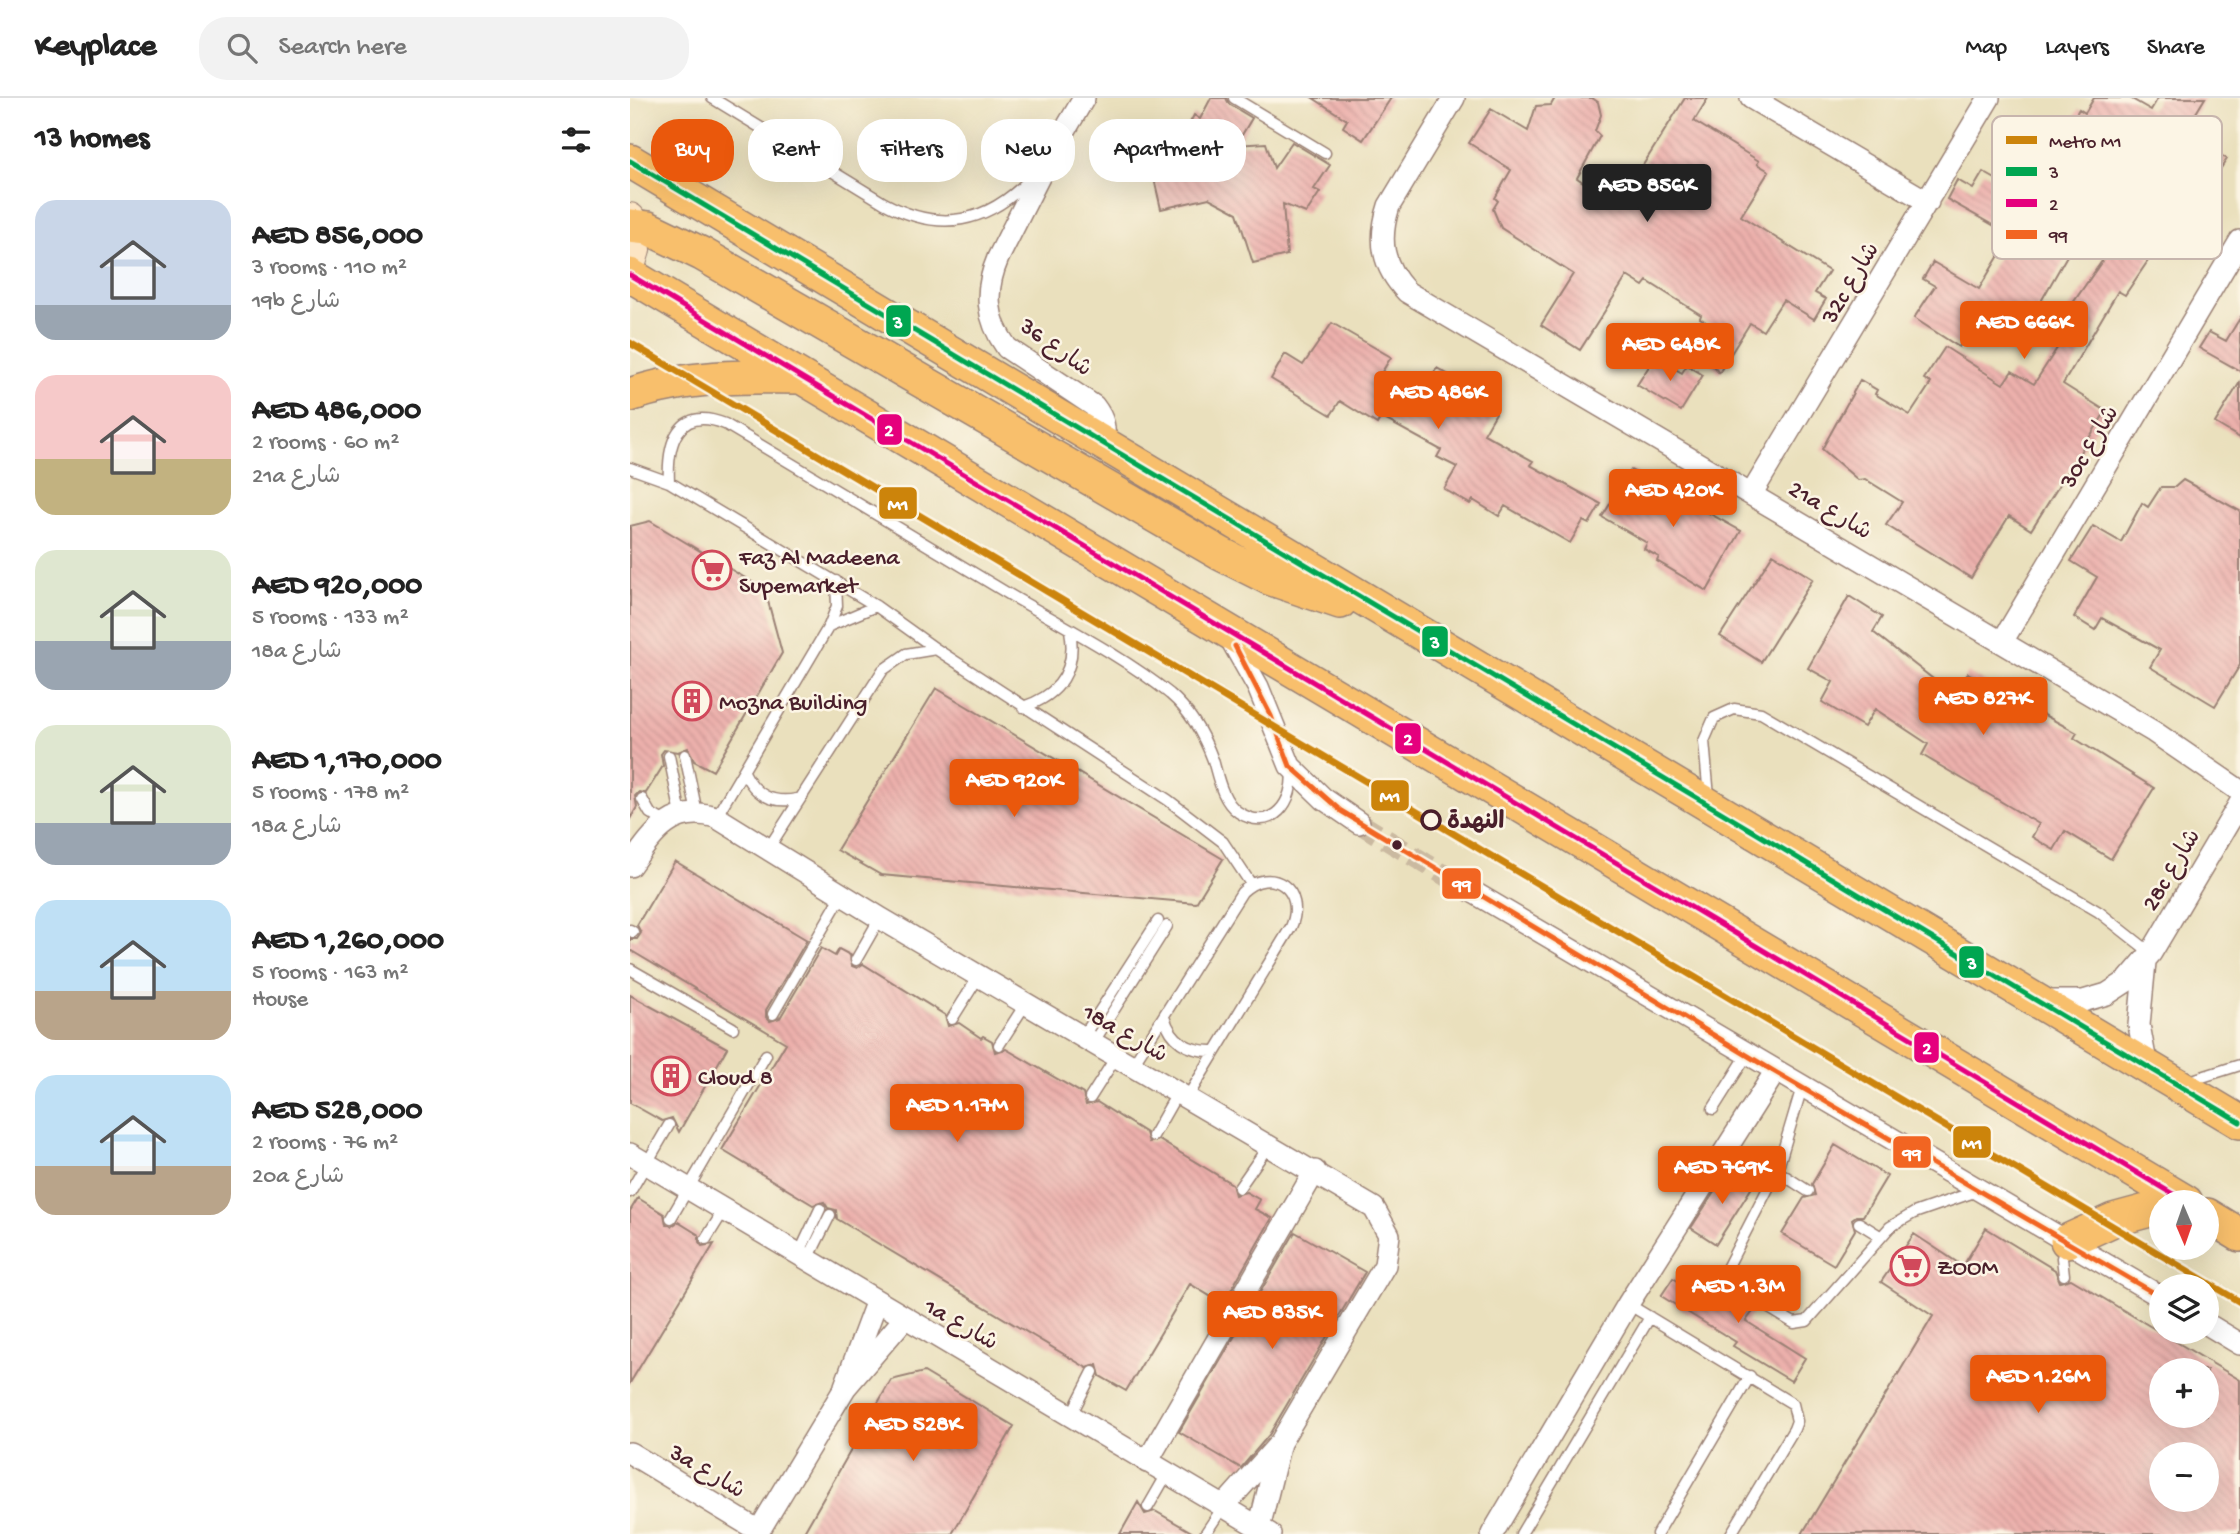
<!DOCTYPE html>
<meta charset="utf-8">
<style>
body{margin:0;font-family:"Gochi Hand","Playpen Sans Arabic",sans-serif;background:#f2f2f2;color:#222;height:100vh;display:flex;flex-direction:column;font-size:26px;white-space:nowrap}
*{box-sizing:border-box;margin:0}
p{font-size:23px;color:#767676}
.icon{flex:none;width:38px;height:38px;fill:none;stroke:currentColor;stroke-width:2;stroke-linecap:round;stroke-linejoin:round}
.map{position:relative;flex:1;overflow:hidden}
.panel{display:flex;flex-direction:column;background:#fff;width:630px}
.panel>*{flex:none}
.hud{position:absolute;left:21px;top:21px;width:665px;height:63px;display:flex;gap:14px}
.needle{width:46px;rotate:178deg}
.tools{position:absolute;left:1519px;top:1092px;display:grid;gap:14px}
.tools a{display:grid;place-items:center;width:70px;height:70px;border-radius:50%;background:#fff;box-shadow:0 7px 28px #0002;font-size:35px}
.price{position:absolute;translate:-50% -60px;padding:0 16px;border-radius:7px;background:#ea580c;color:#fff;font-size:23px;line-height:46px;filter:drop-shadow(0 2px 4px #0008)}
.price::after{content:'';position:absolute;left:50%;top:42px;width:21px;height:16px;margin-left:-10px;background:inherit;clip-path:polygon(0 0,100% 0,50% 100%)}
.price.on{background:#222;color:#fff}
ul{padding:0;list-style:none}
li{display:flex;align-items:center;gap:21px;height:175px;padding:0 35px}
li span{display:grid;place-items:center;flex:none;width:196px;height:140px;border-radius:21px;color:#555}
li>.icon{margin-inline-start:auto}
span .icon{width:84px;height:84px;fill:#fffc;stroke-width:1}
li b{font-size:30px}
h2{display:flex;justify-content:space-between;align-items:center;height:84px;padding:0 35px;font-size:30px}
.chip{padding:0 24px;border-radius:28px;background:#fff;box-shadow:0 7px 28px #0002;font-size:24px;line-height:63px}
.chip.on{background:#ea580c;color:#fff}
header{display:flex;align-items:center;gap:42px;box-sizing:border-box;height:98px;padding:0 35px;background:#fff;border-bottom:2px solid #e0e0e0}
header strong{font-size:33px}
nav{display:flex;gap:38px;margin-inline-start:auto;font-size:24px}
.search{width:490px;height:63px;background:#f2f2f2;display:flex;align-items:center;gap:18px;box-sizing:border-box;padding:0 24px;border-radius:28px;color:#767676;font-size:26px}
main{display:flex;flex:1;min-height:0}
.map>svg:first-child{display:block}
.building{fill:url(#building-back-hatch);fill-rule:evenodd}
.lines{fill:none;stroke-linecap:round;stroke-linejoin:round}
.minor-tunnel{stroke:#cab9a0;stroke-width:21;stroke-dasharray:21 10;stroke-linecap:butt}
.service-casing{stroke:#9a8074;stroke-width:13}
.minor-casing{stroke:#9a8074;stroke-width:24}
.secondary-casing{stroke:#9a8074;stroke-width:32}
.primary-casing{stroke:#9a8074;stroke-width:36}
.service{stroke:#fff;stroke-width:10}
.minor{stroke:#fff;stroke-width:21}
.secondary{stroke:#fce5c4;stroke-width:30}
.primary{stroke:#f8bf6c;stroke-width:33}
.bus-1-casing{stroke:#fcf5e5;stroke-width:10}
.bus-2-casing{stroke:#fcf5e5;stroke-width:10}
.bus-3-casing{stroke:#fcf5e5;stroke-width:10}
.bus-1{stroke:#00a651;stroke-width:5}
.bus-2{stroke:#e5007d;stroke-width:5}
.bus-3{stroke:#f26522;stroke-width:5}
.metro-1-casing{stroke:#fcf5e5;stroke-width:12}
.metro-1{stroke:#cc840b;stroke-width:7}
.stop-dot{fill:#fcf5e5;stroke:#4a1f2b;stroke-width:3.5}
.bus-dot{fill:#4a1f2b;stroke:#fcf5e5;stroke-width:2.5}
.labels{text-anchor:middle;stroke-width:5;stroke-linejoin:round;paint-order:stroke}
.street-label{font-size:24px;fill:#4a1f2b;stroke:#fcf5e5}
.poi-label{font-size:24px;fill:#4a1f2b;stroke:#fcf5e5;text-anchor:start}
.stop-label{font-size:24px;font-weight:bold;fill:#4a1f2b;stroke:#fcf5e5;text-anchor:start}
.key{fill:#fcf5e5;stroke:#c7b5ad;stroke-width:2}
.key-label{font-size:19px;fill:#4a1f2b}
.line-badge{stroke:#fcf5e5;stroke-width:2.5}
.badge-label{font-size:19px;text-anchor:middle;font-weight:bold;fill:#fff}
</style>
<header>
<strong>Keyplace</strong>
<div class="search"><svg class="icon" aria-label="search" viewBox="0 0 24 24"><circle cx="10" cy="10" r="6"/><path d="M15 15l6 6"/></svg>Search here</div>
<nav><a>Map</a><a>Layers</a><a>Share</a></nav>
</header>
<main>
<section class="panel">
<h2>13 homes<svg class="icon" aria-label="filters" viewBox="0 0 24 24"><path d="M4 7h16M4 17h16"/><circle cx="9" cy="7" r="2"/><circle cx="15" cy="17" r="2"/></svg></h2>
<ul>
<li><span style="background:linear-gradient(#c9d6e8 75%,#9aa5b1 0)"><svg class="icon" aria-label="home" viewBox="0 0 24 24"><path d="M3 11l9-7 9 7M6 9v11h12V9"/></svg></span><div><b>AED 856,000</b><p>3 rooms · 110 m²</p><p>19b شارع</p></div></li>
<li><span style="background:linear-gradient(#f6c9c9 60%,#c2b280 0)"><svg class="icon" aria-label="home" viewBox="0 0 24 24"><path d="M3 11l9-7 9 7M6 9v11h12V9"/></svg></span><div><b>AED 486,000</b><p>2 rooms · 60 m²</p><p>21a شارع</p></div></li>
<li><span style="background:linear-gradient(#dfe7d0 65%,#9aa5b1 0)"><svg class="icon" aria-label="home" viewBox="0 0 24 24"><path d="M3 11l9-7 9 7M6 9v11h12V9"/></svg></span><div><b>AED 920,000</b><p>5 rooms · 133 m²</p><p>18a شارع</p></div></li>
<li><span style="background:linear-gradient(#dfe7d0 70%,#9aa5b1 0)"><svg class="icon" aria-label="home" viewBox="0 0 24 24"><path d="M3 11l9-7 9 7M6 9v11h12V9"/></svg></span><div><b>AED 1,170,000</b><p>5 rooms · 178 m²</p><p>18a شارع</p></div></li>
<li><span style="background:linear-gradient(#bfe0f5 65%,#b9a48a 0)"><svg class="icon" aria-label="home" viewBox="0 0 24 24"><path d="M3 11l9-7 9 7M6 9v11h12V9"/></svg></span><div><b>AED 1,260,000</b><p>5 rooms · 163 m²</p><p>House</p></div></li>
<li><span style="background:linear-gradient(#bfe0f5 65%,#b9a48a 0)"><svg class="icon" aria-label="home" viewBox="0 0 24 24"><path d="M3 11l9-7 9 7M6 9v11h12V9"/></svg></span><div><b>AED 528,000</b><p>2 rooms · 76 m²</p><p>20a شارع</p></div></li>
</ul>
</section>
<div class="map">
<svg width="1610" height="1436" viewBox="0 0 1610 1436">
<defs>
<pattern id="building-back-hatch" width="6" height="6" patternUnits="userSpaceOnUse" patternTransform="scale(1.75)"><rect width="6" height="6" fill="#ecb0ac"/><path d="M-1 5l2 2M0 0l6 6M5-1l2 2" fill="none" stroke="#cc9794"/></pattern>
</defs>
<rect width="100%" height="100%" fill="#fcf5e5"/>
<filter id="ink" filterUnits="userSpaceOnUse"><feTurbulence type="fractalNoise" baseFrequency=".0143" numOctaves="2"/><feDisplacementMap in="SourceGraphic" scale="14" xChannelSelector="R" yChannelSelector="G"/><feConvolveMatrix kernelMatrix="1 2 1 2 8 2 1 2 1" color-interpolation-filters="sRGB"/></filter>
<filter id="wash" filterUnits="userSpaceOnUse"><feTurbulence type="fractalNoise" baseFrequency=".00686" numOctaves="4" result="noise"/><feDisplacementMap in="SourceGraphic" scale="28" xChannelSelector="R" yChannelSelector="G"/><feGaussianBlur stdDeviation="1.57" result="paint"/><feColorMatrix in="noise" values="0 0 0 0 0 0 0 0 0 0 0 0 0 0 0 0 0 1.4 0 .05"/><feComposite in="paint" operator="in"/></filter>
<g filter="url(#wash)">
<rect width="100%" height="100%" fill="#eae0bd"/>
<g id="blocks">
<!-- building -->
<path class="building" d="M581 0H596L599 6 622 20 606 47 636 45 644 70 662 44 700 67 684 91 690 94 676 115 653 106 657 157 623 165 607 115 579 100 531 111 523 76 544 68 560 42 553 38 564 17 570 21Z
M683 0H761L733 42 713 29 717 22Z
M925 0H962L968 4 971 17 965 33 970 38 947 80 988 107 1055 0H1078L1064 23 1129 63 1127 66 1139 73 1111 118 1199 173 1185 195 1196 201 1184 221 1153 202 1133 233 1120 225 1089 275 1071 254 1087 231 1070 220 1071 217 1017 183 1013 188 997 178 950 252 911 227 943 176 871 130 863 111 868 103 865 100 881 72 839 45 861 11 898 33 906 8 921 7Z
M1464 0H1500L1521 12 1528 0H1575L1554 35 1597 61 1535 153 1528 148 1495 197 1488 193 1433 286 1476 313 1401 432 1379 418 1341 480 1256 427 1272 404 1235 381 1228 382 1192 351 1230 282 1247 292 1245 296 1280 317 1301 285 1294 281 1315 249 1373 286 1382 273 1404 286 1429 247 1418 241 1533 75 1492 50 1457 108 1424 89 1428 83 1412 73 1449 11 1455 15Z
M1353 74 1378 88 1368 105 1379 112 1368 130 1317 101 1327 82 1343 91Z
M1439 117 1455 126 1397 228 1393 226 1387 237 1350 216 1329 249 1284 220 1305 188 1293 181 1303 164 1349 191 1386 129 1420 149Z
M1610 220V273L1569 250 1579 234 1596 243Z
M702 225 761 259 746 284 783 306 807 270 857 299 853 307 866 315 854 336 903 363 900 367 971 406 959 426 953 423 940 445 875 408 869 418 843 402 840 406 814 391 827 369 807 359 811 352 751 319 747 326 710 303 701 317 641 281 655 256 673 267Z
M1025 259 1052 275 1057 267 1073 277 1051 313 1007 287Z
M1610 284V340L1585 325Z
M1001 372 1111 433 1077 493 1027 463 1029 459 1014 451 1017 445 972 419Z
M1553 382 1610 413V567L1585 608 1520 569 1530 552 1472 520 1465 532 1444 519 1467 479 1441 463 1463 428 1491 444 1512 405 1518 409 1531 389H1545Z
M20 423 135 492 152 555 83 673 64 663 58 650 48 654 34 652 31 656 33 668 16 695 9 694 5 698 7 709 0 721V428Z
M1143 456 1183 481 1131 564 1090 538Z
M1219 498 1252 519 1243 534 1325 598 1338 575 1447 635 1444 640 1524 690 1481 761 1435 733 1424 752 1402 739 1409 726 1292 657 1298 646 1245 611 1234 629 1192 604 1203 584 1178 570Z
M306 590 593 761 566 805 251 777 207 752Z
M45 763 177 842 136 912V919L140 923 150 920 191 850 205 858 209 851 220 857 222 868 227 870 233 866 315 917 318 928 329 925 351 940 353 938 362 943 365 954 376 951 453 996 456 1007 467 1004 516 1035 519 1044 529 1042 602 1086 605 1097 616 1094 630 1102 625 1111 642 1120 593 1206 560 1186 496 1293 470 1278 467 1267 457 1270 207 1121 206 1112 198 1110 194 1104 183 1107 92 1052 156 945 0 852V841H7L11 835 7 827Z
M0 897 97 950 49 1034 42 1020 32 1023 0 1005Z
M1205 1047 1257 1078 1233 1118H1226L1222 1121 1225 1132 1204 1167 1152 1136 1174 1100 1185 1097 1182 1086Z
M1099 1071 1124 1086 1086 1146 1061 1130Z
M8 1100 34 1116 36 1126 42 1128 48 1124 69 1137V1144L72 1148 84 1146 0 1285V1113Z
M1356 1130 1425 1172 1430 1184 1441 1181 1610 1282V1436H1172L1303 1218 1251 1184 1284 1136 1333 1168ZM1531 1272H1577V1318H1531ZM1531 1356H1577V1402H1531Z
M665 1134 735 1174 639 1337 611 1370 549 1334Z
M1043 1180 1095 1212 1105 1198 1115 1196 1114 1185 1117 1180 1137 1193 1134 1198 1123 1199 1125 1211 1116 1223 1175 1260 1161 1283 1103 1248 1106 1244 1031 1198Z
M294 1274 384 1328 322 1436H173L261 1282Z
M508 1404 515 1416 525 1413 565 1436H490Z"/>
</g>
</g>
<g filter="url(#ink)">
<use href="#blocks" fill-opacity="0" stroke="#9a8074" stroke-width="2"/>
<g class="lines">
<!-- minor-tunnel -->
<path class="minor-tunnel" d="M729 725 826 784"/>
<defs>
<path id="service" d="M82 0 254 105C310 135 357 126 401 80
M604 0 695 55
M0 370 39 384 246 508 306 551 538 702 593 744 621 786
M39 384C37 346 47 307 95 326 191 383 287 441 382 498 434 528 494 559 540 596 560 613 574 638 583 662 588 679 592 703 608 714 642 736 666 703 661 671
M199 528 246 508
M393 609C431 597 447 571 440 532
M55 657 67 715
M39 658 51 717
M114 674C125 697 142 706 167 701
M1079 699 1074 643 1084 620 1104 611 1131 615 1469 814 1521 855
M12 701 20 715 35 724
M86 719 199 528 207 508 206 483
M138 751 253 572 276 556 306 551
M0 832 3 834
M226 862 250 820
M0 871 103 930
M143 916 212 797
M534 919C542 944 559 954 585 953
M322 921 349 878
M453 939 528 823
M463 945 537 828
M369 947 396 905
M502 968 612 794C641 766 677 792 661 829L557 1000
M1556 984 1610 967
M460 1000 486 959
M1083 1011 1117 957
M523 1038 548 994
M1147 1073 1178 1093
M609 1090 639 1047
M0 1094 39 1027
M41 1120 136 957
M1229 1125 1250 1138
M76 1141 94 1112
M168 1158 190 1111
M177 1163 200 1117
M1434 1177 1432 1160 1436 1145
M1109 1191 1096 1183 1095 1174 1147 1073 1172 989
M1129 1204 1164 1225 1177 1223 1260 1129 1284 1115 1347 1093
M998 1206 1163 1306 1167 1323 1164 1331 1101 1436
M440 1319 463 1274
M518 1409 537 1376
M575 1436 593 1409
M891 1436 1020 1219
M1027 1436 1120 1278"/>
<path id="minor" d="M454 0 417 63 368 160C354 193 356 221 377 250L464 308C474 321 476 330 473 346
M824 0 759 108C748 142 752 168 777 194L1524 634 1610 693
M1121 0 1298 104
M1122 395 1359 0
M599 538 628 589 660 668 694 701 729 725
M1372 544 1610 143
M0 768C23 736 42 706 86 719L250 820 744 1110 759 1137 755 1167 650 1345 593 1409
M826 784 1531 1199
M1515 864 1509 927 1517 970
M1414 903H1453L1477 896 1497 883 1521 855 1610 705
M0 1056 640 1436
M1577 1226 1610 1246
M215 1288 246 1205
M0 1355 129 1433
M517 1364 685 1073
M629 1430 650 1345
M127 1436 215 1290 274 1221
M862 1436 998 1206 1145 974"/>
<path id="secondary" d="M0 120 5 152 0 168"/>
<path id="primary" d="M0 63 1610 1024
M0 128 18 130 72 156 591 456 639 480 710 504
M0 177 1556 1104
M0 297C54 278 114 278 171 279
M1577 1117 1610 1137
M1437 1143 1483 1122 1531 1109"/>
</defs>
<!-- service casing -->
<use href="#service" class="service-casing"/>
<!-- minor casing -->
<use href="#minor" class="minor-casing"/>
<!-- secondary casing -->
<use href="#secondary" class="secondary-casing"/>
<!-- primary casing -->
<use href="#primary" class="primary-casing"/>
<!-- service -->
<use href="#service" class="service"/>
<!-- minor -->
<use href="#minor" class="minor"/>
<!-- secondary -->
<use href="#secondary" class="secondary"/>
<!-- primary -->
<use href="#primary" class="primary"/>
<defs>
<path id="bus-1" d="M0 63 1610 1024"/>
<path id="bus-2" d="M0 177 1556 1104"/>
<path id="bus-3" d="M605 548 641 618 660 668 711 713 1145 974 1531 1199"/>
</defs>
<!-- bus-1 casing -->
<use href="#bus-1" class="bus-1-casing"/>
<!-- bus-2 casing -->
<use href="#bus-2" class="bus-2-casing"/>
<!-- bus-3 casing -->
<use href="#bus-3" class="bus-3-casing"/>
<!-- bus-1 -->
<use href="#bus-1" class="bus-1"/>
<!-- bus-2 -->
<use href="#bus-2" class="bus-2"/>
<!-- bus-3 -->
<use href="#bus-3" class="bus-3"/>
<defs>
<path id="metro-1" d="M0 245 1610 1204"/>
</defs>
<!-- metro-1 casing -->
<use href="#metro-1" class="metro-1-casing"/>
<!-- metro-1 -->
<use href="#metro-1" class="metro-1"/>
</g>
</g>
<!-- icons -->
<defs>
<symbol id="supermarket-ring" viewBox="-11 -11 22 22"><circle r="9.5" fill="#fcf5e5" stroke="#d1495b" stroke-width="1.5"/><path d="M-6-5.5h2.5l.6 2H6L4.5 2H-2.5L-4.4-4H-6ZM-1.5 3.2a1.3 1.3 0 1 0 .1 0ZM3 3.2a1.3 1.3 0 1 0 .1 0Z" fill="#d1495b"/></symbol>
<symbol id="building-ring" viewBox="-11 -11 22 22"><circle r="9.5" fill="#fcf5e5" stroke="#d1495b" stroke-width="1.5"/><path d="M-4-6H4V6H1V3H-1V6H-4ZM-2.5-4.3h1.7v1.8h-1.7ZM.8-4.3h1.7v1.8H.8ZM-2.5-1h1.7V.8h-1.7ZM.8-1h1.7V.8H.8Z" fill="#d1495b"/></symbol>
</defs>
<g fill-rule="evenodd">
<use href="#supermarket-ring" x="60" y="450" width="44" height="44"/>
<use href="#building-ring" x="40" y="581" width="44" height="44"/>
<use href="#building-ring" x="19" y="956" width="44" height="44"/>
<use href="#supermarket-ring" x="1258" y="1146" width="44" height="44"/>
</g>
<!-- markers -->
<circle class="stop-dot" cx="801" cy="722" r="9"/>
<circle class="bus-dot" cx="767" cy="747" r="6"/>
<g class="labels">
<!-- street labels -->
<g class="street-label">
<text transform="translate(1219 184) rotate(-59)" y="8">32c شارع</text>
<text transform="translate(427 248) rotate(36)" y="8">شارع 36</text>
<text transform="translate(1458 348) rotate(-59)" y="8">30c شارع</text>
<text transform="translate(1201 411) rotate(31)" y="8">21a شارع</text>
<text transform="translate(1540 771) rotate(-59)" y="8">28c شارع</text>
<text transform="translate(496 934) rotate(30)" y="8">18a شارع</text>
<text transform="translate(332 1225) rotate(30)" y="8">1a شارع</text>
<text transform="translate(78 1372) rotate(31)" y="8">3a شارع</text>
</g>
<!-- poi labels -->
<g class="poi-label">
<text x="109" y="466">Faz Al Madeena<tspan x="109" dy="28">Supemarket</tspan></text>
<text x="89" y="611">Mozna Building</text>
<text x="68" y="986">Cloud 8</text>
<text x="1307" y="1176">ZOOM</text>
</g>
<!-- stop labels -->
<g class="stop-label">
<text x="817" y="730">النهدة</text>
</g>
</g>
<!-- legend -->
<rect x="1362" y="18" width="230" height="143" rx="10" class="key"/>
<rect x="1376" y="38" width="31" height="8" fill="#cc840b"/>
<rect x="1376" y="69" width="31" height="9" fill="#00a651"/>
<rect x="1376" y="101" width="31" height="8" fill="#e5007d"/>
<rect x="1376" y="132" width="31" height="9" fill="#f26522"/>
<g class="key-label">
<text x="1419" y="49">Metro M1</text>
<text x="1419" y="80">3</text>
<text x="1419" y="112">2</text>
<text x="1419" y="143">99</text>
</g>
<g class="line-badge">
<rect x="255" y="206" width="27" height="34" rx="7" fill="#00a651"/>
<rect x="246" y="315" width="27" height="33" rx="7" fill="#e5007d"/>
<rect x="248" y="388" width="40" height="34" rx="7" fill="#cc840b"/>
<rect x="791" y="527" width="28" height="33" rx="7" fill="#00a651"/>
<rect x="764" y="624" width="28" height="33" rx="7" fill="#e5007d"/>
<rect x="740" y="681" width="40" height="33" rx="7" fill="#cc840b"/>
<rect x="811" y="769" width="41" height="33" rx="7" fill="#f26522"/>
<rect x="1328" y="847" width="27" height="34" rx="7" fill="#00a651"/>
<rect x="1283" y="933" width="27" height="33" rx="7" fill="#e5007d"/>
<rect x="1322" y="1027" width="40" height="34" rx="7" fill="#cc840b"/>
<rect x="1262" y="1037" width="40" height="34" rx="7" fill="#f26522"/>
</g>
<g class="badge-label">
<text x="268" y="230">3</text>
<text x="259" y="338">2</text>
<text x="268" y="412">M1</text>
<text x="805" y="550">3</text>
<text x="778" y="647">2</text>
<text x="760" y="704">M1</text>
<text x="832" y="792">99</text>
<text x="1342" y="871">3</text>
<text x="1297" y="956">2</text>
<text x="1342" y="1051">M1</text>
<text x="1282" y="1061">99</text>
</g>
</svg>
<div class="tools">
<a><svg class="needle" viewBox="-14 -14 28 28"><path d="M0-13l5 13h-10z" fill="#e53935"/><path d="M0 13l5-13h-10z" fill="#767676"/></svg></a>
<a><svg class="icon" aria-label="layers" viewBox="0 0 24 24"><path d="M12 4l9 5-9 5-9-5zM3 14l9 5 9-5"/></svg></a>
<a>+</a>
<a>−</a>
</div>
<b class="price on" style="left:1017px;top:126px">AED 856K</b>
<b class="price" style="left:1394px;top:263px">AED 666K</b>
<b class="price" style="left:1040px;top:285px">AED 648K</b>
<b class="price" style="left:808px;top:333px">AED 486K</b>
<b class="price" style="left:1043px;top:431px">AED 420K</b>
<b class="price" style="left:1353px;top:639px">AED 827K</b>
<b class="price" style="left:384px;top:721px">AED 920K</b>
<b class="price" style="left:327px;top:1046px">AED 1.17M</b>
<b class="price" style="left:1092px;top:1108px">AED 769K</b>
<b class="price" style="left:1108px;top:1227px">AED 1.3M</b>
<b class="price" style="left:642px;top:1253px">AED 835K</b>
<b class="price" style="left:1408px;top:1317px">AED 1.26M</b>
<b class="price" style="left:283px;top:1365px">AED 528K</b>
<div class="hud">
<a class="chip on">Buy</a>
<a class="chip">Rent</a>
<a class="chip">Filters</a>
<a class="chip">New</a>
<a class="chip">Apartment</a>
</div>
</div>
</main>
